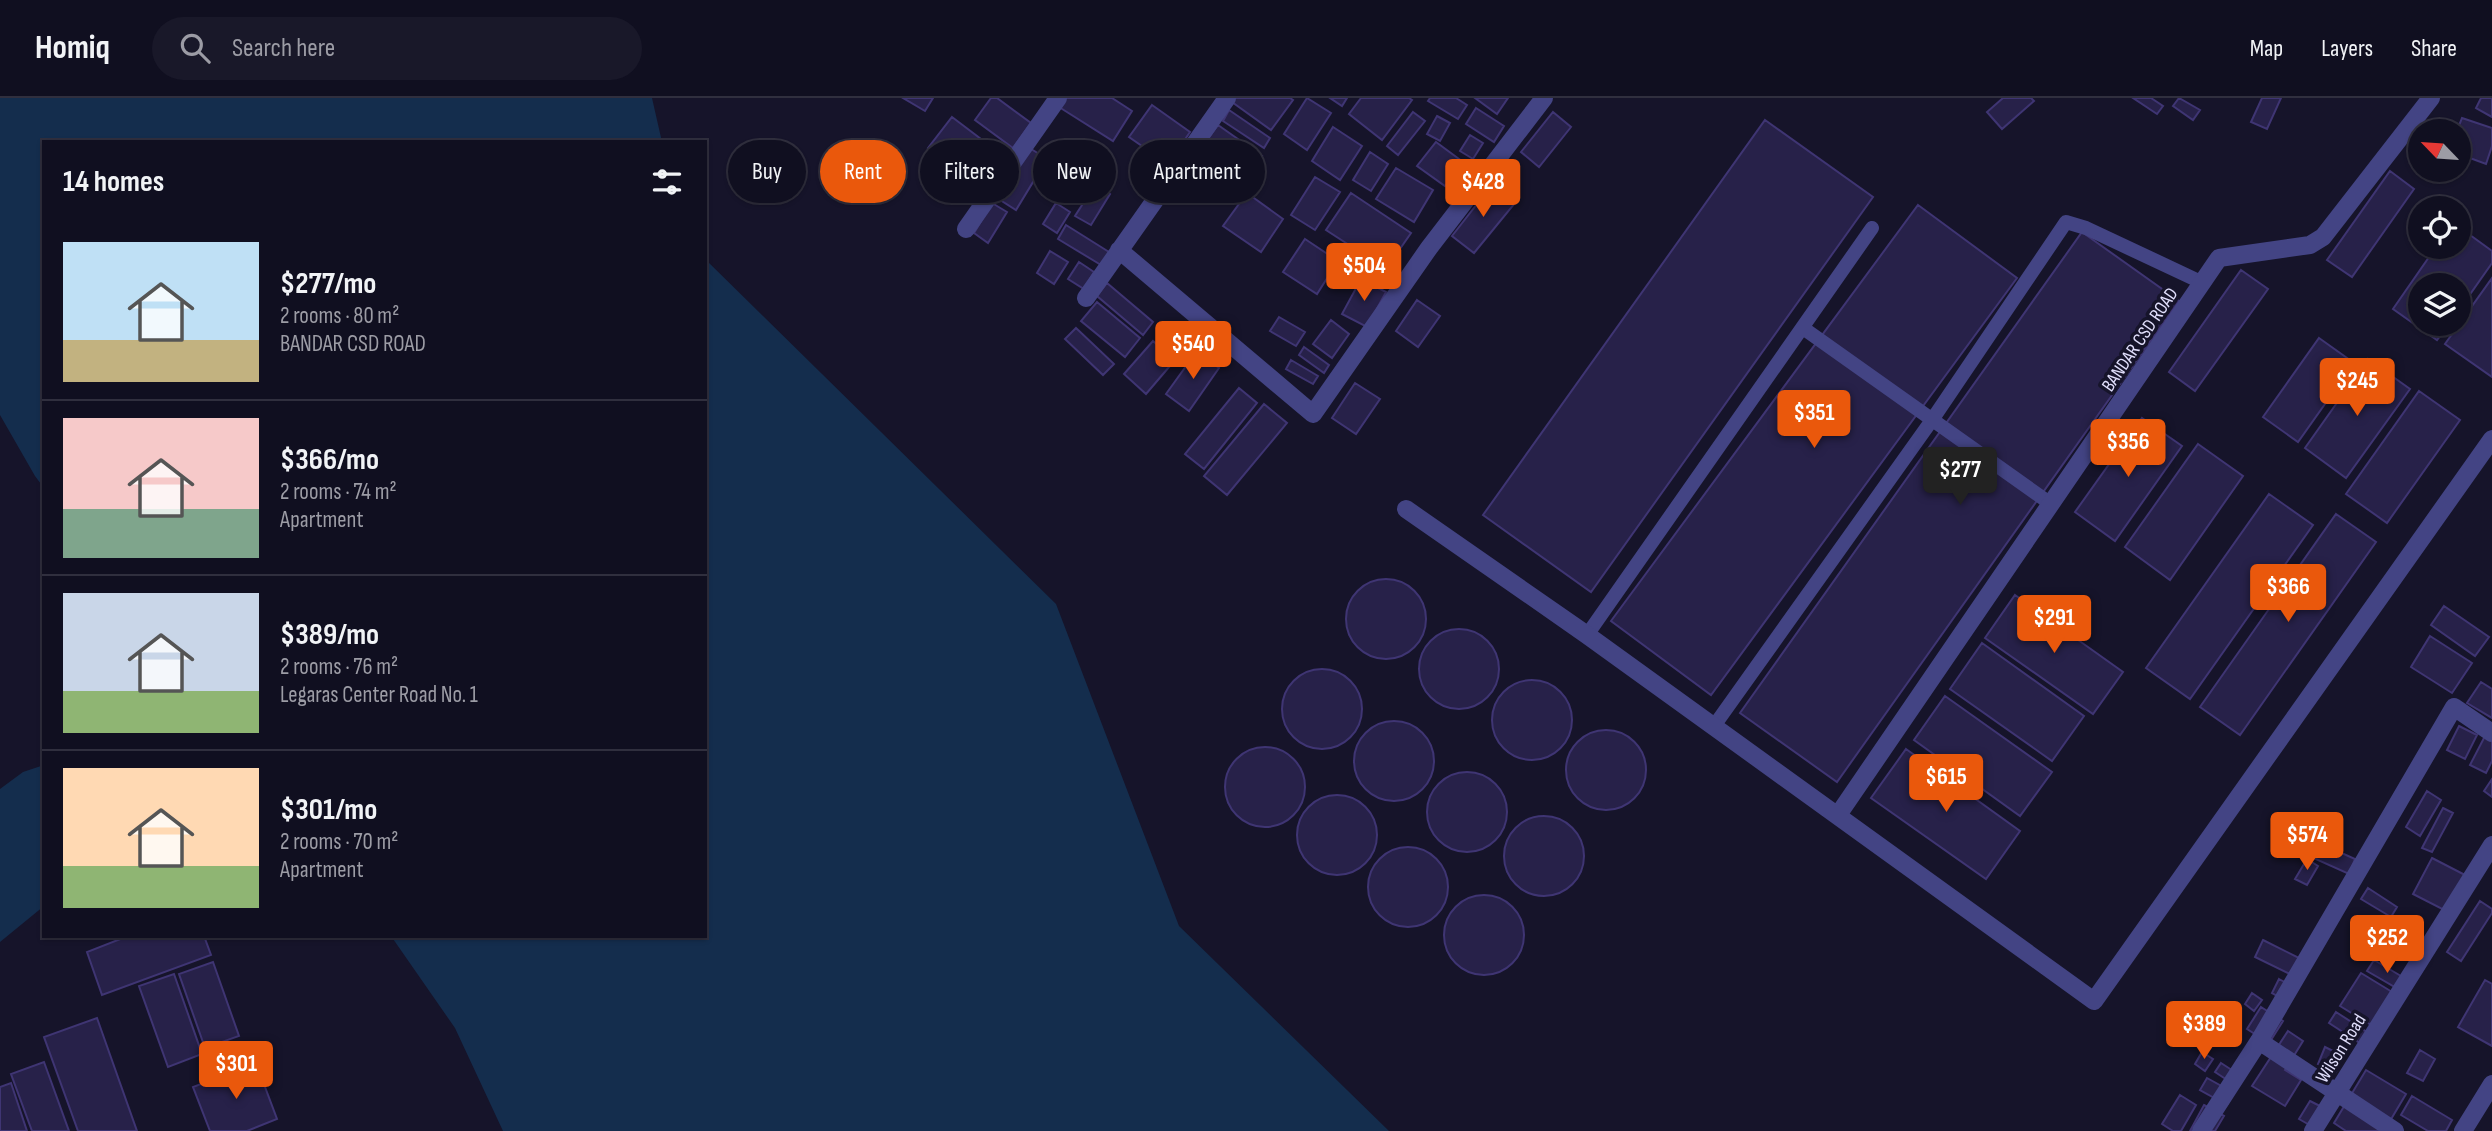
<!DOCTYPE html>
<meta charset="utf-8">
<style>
body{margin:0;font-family:"Sofia Sans Condensed",sans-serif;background:#191829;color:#f1f3f6;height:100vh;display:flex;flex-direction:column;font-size:26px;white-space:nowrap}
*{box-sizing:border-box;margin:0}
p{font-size:23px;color:#9c9ca5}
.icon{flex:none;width:38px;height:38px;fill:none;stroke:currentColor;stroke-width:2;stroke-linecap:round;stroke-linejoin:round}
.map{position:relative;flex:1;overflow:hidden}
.sheet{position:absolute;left:42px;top:42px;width:665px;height:798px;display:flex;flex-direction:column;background:#100f20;border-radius:0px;box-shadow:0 2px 5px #0004,0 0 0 2px #302f3e}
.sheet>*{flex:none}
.banner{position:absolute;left:728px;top:42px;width:665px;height:63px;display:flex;gap:14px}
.needle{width:46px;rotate:295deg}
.fabs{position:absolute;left:2408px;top:21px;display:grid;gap:14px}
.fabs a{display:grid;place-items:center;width:63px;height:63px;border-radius:50%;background:#100f20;box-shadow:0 2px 5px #0004,0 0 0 2px #302f3e;font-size:35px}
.price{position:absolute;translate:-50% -60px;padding:0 16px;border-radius:7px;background:#ea580c;color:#fff;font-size:23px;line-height:46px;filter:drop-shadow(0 2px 4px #0008)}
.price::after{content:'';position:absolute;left:50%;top:42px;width:21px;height:16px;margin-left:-10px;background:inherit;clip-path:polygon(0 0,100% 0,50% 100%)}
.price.selected{background:#222;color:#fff}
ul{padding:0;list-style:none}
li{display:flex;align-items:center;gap:21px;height:175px;padding:0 21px}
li+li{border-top:2px solid #302f3e}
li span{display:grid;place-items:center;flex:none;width:196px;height:140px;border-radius:0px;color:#555}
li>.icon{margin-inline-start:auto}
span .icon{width:84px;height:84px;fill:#fffc;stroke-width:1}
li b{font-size:30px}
h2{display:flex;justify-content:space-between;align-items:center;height:84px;padding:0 21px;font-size:30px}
.chip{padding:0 24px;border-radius:32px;background:#100f20;box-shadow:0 2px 5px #0004,0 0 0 2px #302f3e;font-size:24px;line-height:63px}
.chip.selected{background:#ea580c;color:#fff}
header{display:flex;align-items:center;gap:42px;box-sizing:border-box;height:98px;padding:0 35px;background:#100f20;border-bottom:2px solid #302f3e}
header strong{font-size:33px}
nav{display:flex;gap:38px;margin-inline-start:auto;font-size:24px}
.search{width:490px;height:63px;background:#191829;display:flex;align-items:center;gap:18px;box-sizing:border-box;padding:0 24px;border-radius:38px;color:#9c9ca5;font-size:26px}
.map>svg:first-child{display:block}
.water{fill:#142d4d}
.building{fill:#272149;stroke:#3f3573;stroke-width:2}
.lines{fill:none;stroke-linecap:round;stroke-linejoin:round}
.service{stroke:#434484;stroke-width:14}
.minor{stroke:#434484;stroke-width:18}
.labels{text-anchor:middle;stroke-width:7;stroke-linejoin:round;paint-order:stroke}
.street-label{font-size:19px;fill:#e1dffc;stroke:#16142a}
</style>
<header>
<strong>Homiq</strong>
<div class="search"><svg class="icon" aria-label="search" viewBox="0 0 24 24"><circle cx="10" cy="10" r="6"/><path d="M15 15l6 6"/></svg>Search here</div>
<nav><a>Map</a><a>Layers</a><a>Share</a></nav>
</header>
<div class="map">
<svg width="2492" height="1033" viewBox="0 0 2492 1033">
<rect width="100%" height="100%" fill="#16142a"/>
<!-- water -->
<path class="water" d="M0 0H652L662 44H44V390L35 378 0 317Z
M705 161 1056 506 1179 828 1389 1033H503L455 930 391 838H705Z
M44 667V808L0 844V691L23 674Z"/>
<!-- building -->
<path class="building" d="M903 0H933L925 13Z
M991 0H997L1031 25 1013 50 975 22Z
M1064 0H1112L1132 13 1113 43 1059 9Z
M1235 0H1290L1293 2 1271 32 1232 4Z
M1307 0 1331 15 1307 52 1284 36Z
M1330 0H1347L1342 8Z
M1361 0H1409L1412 2 1382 42 1349 16Z
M1430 0H1456L1467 7 1458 21 1428 3Z
M1475 0H1508L1497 16Z
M2003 0H2031L2034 3 2002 31 1987 14Z
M2133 0H2151L2163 8 2157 16Z
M2179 0 2200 12 2193 22 2173 8Z
M2262 0H2281L2267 31 2251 24Z
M2481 0H2492V19L2476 10Z
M1152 7 1190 34 1168 66 1129 39Z
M1476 10 1504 28 1494 44 1466 26Z
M1229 12 1270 40 1264 50 1223 23Z
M1413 14 1425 23 1398 57 1387 48Z
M1553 14 1571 29 1539 69 1521 54Z
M1437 18 1450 25 1440 43 1427 36Z
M952 19 1006 60 983 92 928 50Z
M2462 20 2492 30V48L2486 66 2459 56 2457 33Z
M1765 22 1873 99 1591 494 1483 417Z
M1218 27 1262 58 1248 77 1204 46Z
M1333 29 1362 48 1340 82 1312 63Z
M1470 37 1483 45 1473 61 1460 53Z
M1436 44 1463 64 1445 88 1417 68Z
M1028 49 1047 61 1016 112 997 100Z
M1202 53 1235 75 1228 86 1195 63Z
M1370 54 1388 66 1371 93 1353 82Z
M1396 70 1433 92 1414 124 1376 101Z
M2390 73 2414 91 2352 179 2327 162Z
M1315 79 1340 94 1315 132 1291 117Z
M1095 87 1110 96 1091 127 1075 118Z
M1492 87 1515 105 1474 155 1452 138Z
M1247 95 1283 121 1261 154 1223 128Z
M1351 95 1411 135 1386 171 1326 132Z
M992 105 1007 114 988 145 974 135Z
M1056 105 1070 114 1057 135 1043 126Z
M1918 107 2017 180 1711 597 1611 523Z
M1066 127 1109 154 1101 167 1058 141Z
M2459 129 2492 153V165L2459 212V187H2420V226H2449L2437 242 2393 211 2436 149H2459Z
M2082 134 2179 203 1837 684 1740 615Z
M1305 141 1338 163 1317 196 1283 174Z
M1050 153 1068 164 1054 186 1037 175Z
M1079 164 1094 174 1084 191 1068 181Z
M2241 172 2268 191 2195 293 2169 274Z
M2492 180V279L2445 246Z
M1361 181 1386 194 1367 229 1342 216Z
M1107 185 1153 224 1143 237 1097 198Z
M1417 202 1440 218 1418 249 1396 233Z
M1097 204 1140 240 1125 259 1081 223Z
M1279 219 1305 234 1296 248 1270 233Z
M1331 222 1349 236 1332 260 1313 246Z
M1076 230 1114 266 1103 277 1065 241Z
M2319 240 2354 265 2298 344 2263 319Z
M1153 243 1175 262 1146 296 1124 276Z
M1304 249 1329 267 1324 275 1299 257Z
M1197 253 1219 270 1189 313 1166 296Z
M2368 261 2410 291 2346 380 2305 350Z
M1291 262 1318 278 1313 286 1286 271Z
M1355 285 1380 301 1356 336 1332 320Z
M1239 290 1257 305 1204 371 1185 356Z
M2419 293 2460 322 2387 425 2346 396Z
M1264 306 1287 325 1227 397 1204 378Z
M2142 320 2182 348 2115 443 2075 414Z
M2198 346 2243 378 2170 482 2125 449Z
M2269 396 2313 427 2190 601 2146 570Z
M2336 416 2376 444 2240 637 2200 609Z
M1346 521a40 40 0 1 1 80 0a40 40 0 1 1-80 0Z
M2015 497 2123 574 2093 616 1985 540Z
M2444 508 2489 539 2475 558 2431 527Z
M1419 571a40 40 0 1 1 80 0a40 40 0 1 1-80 0Z
M2430 538 2472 565 2452 595 2411 569Z
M1982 545 2084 618 2052 663 1950 591Z
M1282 611a40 40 0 1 1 80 0a40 40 0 1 1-80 0Z
M1492 622a40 40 0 1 1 80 0a40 40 0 1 1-80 0Z
M2481 584 2492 591V620L2467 605Z
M1945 598 2052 674 2020 718 1914 642Z
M1354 663a40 40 0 1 1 80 0a40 40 0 1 1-80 0Z
M2459 628 2477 637 2465 661 2447 652Z
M1566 672a40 40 0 1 1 80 0a40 40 0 1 1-80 0Z
M2485 638 2492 641V663L2486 675 2470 667Z
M1225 689a40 40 0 1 1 80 0a40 40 0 1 1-80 0Z
M1906 651 2020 733 1986 781 1871 700Z
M1427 714a40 40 0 1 1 80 0a40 40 0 1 1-80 0Z
M2492 681V699L2484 693Z
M2427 693 2441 702 2420 738 2406 729Z
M1297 737a40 40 0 1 1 80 0a40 40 0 1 1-80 0Z
M2443 710 2453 715 2432 754 2422 750Z
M1504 758a40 40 0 1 1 80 0a40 40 0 1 1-80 0Z
M2315 743 2355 761 2349 776 2309 758Z
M1368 789a40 40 0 1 1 80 0a40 40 0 1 1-80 0Z
M2432 760 2467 778 2448 814 2413 796Z
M2307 761 2318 768 2307 787 2295 781Z
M2368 790 2397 809 2391 819 2361 801Z
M1444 837a40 40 0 1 1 80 0a40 40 0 1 1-80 0Z
M2480 803 2492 811V815L2461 863 2447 854Z
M128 838H204L211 857 102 897 87 854Z
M2263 842 2301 861 2292 877 2255 859Z
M2374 862 2406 881 2400 892 2367 873Z
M213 864 239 938 205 950 179 876Z
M2361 875 2397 897 2376 930 2340 908Z
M174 876 202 956 168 969 139 888Z
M2279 881 2288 886 2281 900 2272 895Z
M2485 882 2492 886V948L2458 929Z
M2252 895 2262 902 2254 913 2245 906Z
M2261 909 2283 923 2269 945 2247 931Z
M2336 914 2370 936 2363 947 2329 925Z
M97 920 137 1033H78L44 939Z
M2288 933 2303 943 2285 972 2301 982 2285 1008 2252 988Z
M2325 949 2343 958 2336 974 2318 966Z
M2420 952 2435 961 2423 983 2407 975Z
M2202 954 2213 961 2205 973 2195 966Z
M44 964 69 1033H32L11 976Z
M256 965 277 1021 247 1033H210L193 989Z
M2221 965 2244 980 2238 989 2215 974Z
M2366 972 2406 996 2384 1033H2346L2334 1025Z
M2207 980 2234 995 2227 1007 2200 992Z
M11 985 27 1033H0V989Z
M2180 997 2196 1007 2181 1033H2173L2162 1026Z
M2412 998 2452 1022 2446 1033H2428L2401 1017Z
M2310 1003 2324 1010 2313 1029 2299 1021Z
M2204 1007 2224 1018 2215 1033H2190Z"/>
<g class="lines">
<!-- service -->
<path class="service" d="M1803 230 2051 406
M1587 537 1872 130
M1714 628 1932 322 2066 124 2086 130 2203 185"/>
<!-- minor -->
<path class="minor" d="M966 131 1058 0
M1119 152 1313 316 1429 150 1544 0
M1086 200 1227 0
M1406 411 1587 537 2094 903 2492 341
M1838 717 2219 160 2310 147 2323 139 2431 0
M2259 943 2395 1033
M2201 1033 2259 943 2454 609 2492 635
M2313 1033 2492 747
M2463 1033 2492 986"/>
</g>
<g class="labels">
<!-- street labels -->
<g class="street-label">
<text transform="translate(2139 241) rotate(-56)" y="7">BANDAR CSD ROAD</text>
<text transform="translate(2340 950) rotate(-58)" y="7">Wilson Road</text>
</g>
</g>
</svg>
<div class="fabs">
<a><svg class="needle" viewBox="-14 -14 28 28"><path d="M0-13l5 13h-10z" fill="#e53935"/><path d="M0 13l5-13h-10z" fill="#9c9ca5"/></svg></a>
<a><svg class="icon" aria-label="locate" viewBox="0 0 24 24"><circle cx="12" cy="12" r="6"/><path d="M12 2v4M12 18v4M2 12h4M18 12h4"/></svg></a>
<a><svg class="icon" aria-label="layers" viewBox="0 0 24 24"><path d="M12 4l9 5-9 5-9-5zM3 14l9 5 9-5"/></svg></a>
</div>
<b class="price" style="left:1483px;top:121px">$428</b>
<b class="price" style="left:1364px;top:205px">$504</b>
<b class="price" style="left:1193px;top:283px">$540</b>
<b class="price" style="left:2357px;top:320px">$245</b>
<b class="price" style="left:1814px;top:352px">$351</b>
<b class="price" style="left:2128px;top:381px">$356</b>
<b class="price selected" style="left:1960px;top:409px">$277</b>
<b class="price" style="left:2288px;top:526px">$366</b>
<b class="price" style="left:2054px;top:557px">$291</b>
<b class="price" style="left:1946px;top:716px">$615</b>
<b class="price" style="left:2307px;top:774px">$574</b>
<b class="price" style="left:2387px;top:877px">$252</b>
<b class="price" style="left:2204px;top:963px">$389</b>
<b class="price" style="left:236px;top:1003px">$301</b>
<div class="banner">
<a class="chip">Buy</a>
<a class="chip selected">Rent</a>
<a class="chip">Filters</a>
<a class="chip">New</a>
<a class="chip">Apartment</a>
</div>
<section class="sheet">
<h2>14 homes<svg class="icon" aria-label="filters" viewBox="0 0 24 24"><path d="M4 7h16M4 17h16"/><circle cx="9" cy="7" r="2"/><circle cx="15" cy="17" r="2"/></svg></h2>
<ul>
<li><span style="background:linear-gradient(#bfe0f5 70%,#c2b280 0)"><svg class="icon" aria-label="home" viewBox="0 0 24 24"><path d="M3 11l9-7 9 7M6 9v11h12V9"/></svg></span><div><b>$277/mo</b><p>2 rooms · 80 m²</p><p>BANDAR CSD ROAD</p></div></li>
<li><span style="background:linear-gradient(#f6c9c9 65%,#7fa58c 0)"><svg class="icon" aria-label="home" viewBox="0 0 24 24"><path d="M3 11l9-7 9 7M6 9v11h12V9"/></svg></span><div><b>$366/mo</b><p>2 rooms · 74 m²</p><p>Apartment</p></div></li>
<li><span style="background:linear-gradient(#c9d6e8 70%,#8fb573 0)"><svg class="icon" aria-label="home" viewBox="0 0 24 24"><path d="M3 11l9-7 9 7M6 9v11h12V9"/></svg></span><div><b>$389/mo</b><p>2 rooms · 76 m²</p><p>Legaras Center Road No. 1</p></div></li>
<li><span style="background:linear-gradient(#ffd9b3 70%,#8fb573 0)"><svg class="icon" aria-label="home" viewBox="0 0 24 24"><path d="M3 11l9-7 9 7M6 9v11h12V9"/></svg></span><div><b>$301/mo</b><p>2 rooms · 70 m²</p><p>Apartment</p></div></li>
</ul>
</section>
</div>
